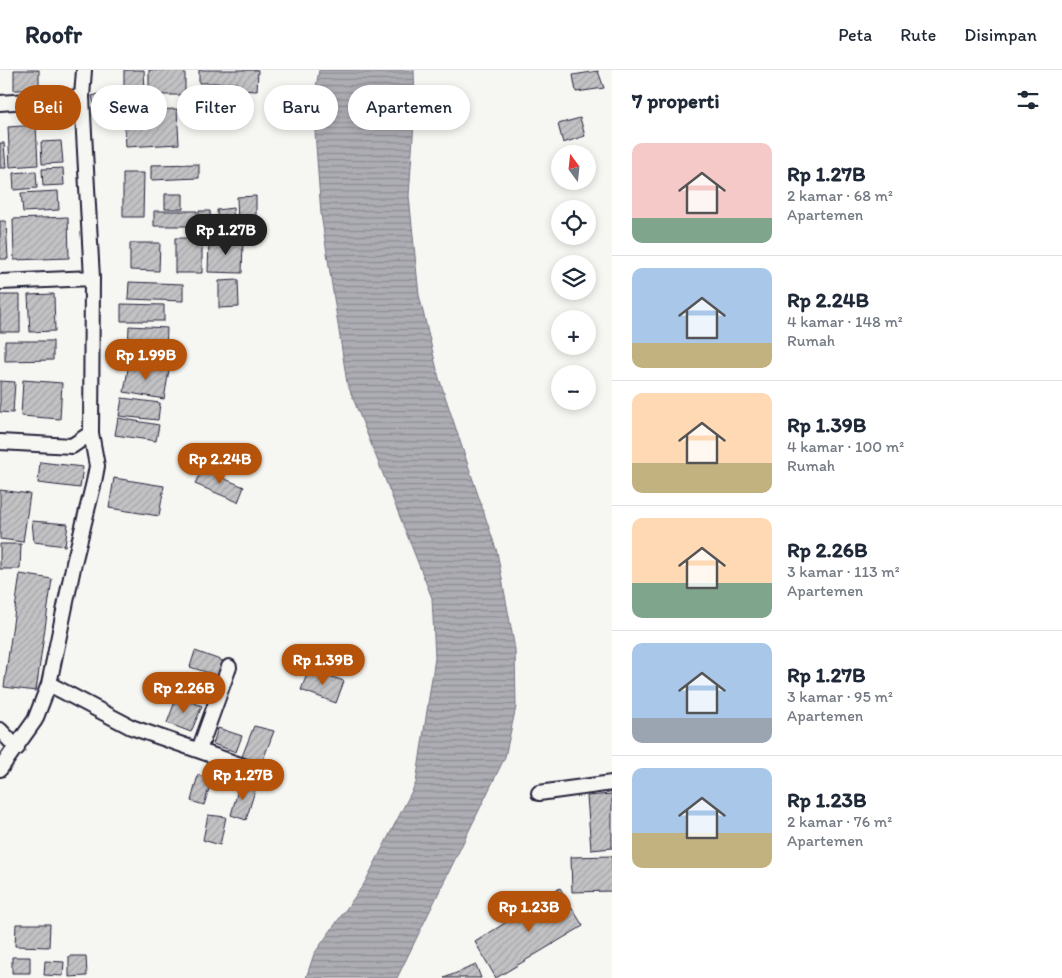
<!DOCTYPE html>
<html lang="id">
<meta charset="utf-8">
<style>
body{margin:0;font-family:Itim,sans-serif;background:#f2f2f3;color:#1f2937;height:100vh;display:flex;flex-direction:column;font-size:19px;white-space:nowrap}
*{box-sizing:border-box;margin:0}
p{font-size:16px;color:#747a83}
.icon{flex:none;width:28px;height:28px;fill:none;stroke:currentColor;stroke-width:2;stroke-linecap:round;stroke-linejoin:round}
.map{position:relative;flex:1;overflow:hidden}
.drawer{display:flex;flex-direction:column;background:#fff;width:450px}
.drawer>*{flex:none}
.banner{position:absolute;left:15px;top:15px;width:475px;height:45px;display:flex;gap:10px}
.needle{width:32px;rotate:345deg}
.buttons{position:absolute;left:551px;top:75px;display:grid;gap:10px}
.buttons a{display:grid;place-items:center;width:45px;height:45px;border-radius:50%;background:#fff;box-shadow:0 2px 8px #0003;font-size:25px}
.price{position:absolute;translate:-50% -42px;padding:0 11px;border-radius:18px;background:#b45309;color:#fff;font-size:16px;line-height:32px;filter:drop-shadow(0 1px 2px #0008)}
.price::after{content:'';position:absolute;left:50%;top:30px;width:15px;height:11px;margin-left:-8px;background:inherit;clip-path:polygon(0 0,100% 0,50% 100%)}
.price.selected{background:#222;color:#fff}
ul{padding:0;list-style:none}
li{display:flex;align-items:center;gap:15px;height:125px;padding:0 20px}
li+li{border-top:1px solid #e0e1e3}
li span{display:grid;place-items:center;flex:none;width:140px;height:100px;border-radius:10px;color:#555}
li>.icon{margin-inline-start:auto}
span .icon{width:60px;height:60px;fill:#fffc;stroke-width:1}
li b{font-size:21px}
h2{display:flex;justify-content:space-between;align-items:center;height:60px;padding:0 20px;font-size:21px}
.pill{padding:0 18px;border-radius:22px;background:#fff;box-shadow:0 2px 8px #0003;font-size:18px;line-height:45px}
.pill.selected{background:#b45309;color:#fff}
header{display:flex;align-items:center;gap:30px;box-sizing:border-box;height:70px;padding:0 25px;background:#fff;border-bottom:1px solid #e0e1e3}
header strong{font-size:24px}
nav{display:flex;gap:28px;margin-inline-start:auto;font-size:18px}
main{display:flex;flex:1;min-height:0}
.map>svg:first-child{display:block}
.water{fill:url(#water-rules);stroke:#757583}
.building{fill:url(#building-hatch);stroke:#22223b}
.lines{fill:none;stroke-linecap:round;stroke-linejoin:round}
.minor-casing{stroke:#22223b;stroke-width:18}
.minor{stroke:#f6f6f2;stroke-width:14}
</style>
<header>
<strong>Roofr</strong>
<nav><a>Peta</a><a>Rute</a><a>Disimpan</a></nav>
</header>
<main>
<div class="map">
<svg width="612" height="908" viewBox="0 0 612 908">
<defs>
<pattern id="water-rules" width="6" height="5" patternUnits="userSpaceOnUse" patternTransform="scale(1.25)"><rect width="6" height="5" fill="#adadb3"/><path d="M0 2.5h6" fill="none" stroke="#8c8c93"/></pattern>
<pattern id="building-hatch" width="6" height="6" patternUnits="userSpaceOnUse" patternTransform="scale(1.25)"><rect width="6" height="6" fill="#c2c2c4"/><path d="M-1 1l2-2M0 6l6-6M5 7l2-2" fill="none" stroke="#a6a6a9"/></pattern>
</defs>
<rect width="100%" height="100%" fill="#f6f6f2"/>
<filter id="ink" filterUnits="userSpaceOnUse"><feTurbulence type="fractalNoise" baseFrequency=".02" numOctaves="2"/><feDisplacementMap in="SourceGraphic" scale="10" xChannelSelector="R" yChannelSelector="G"/><feConvolveMatrix kernelMatrix="1 2 1 2 8 2 1 2 1" color-interpolation-filters="sRGB"/></filter>
<g filter="url(#ink)">
<!-- water -->
<path class="water" d="M319 0H414L415 37 409 126 419 225 439 308 497 482 515 579 516 637 505 687 397 908H306L314 884 364 814 416 713 435 588 432 528 347 313 321 144 313 34Z"/>
<!-- building -->
<path class="building" d="M14 0H39V20H14Z
M124 0H144L145 23H124Z
M149 0H185V25H149Z
M199 0H258L257 21 237 20V13H199Z
M598 1 604 18 576 22 573 5Z
M102 23 103 31 94 35 92 26Z
M177 39 179 74 126 77 124 41Z
M580 48 585 66 563 73 558 54Z
M36 55 38 95 10 97 8 57Z
M61 71 63 93 42 94 41 72Z
M0 73H4L6 98H0Z
M199 94V108L151 110V95Z
M63 98 64 115 43 116 42 99Z
M36 101 37 118 14 120 13 103Z
M123 103H144L143 147H123Z
M58 121 59 140 23 142 21 123Z
M165 124H183V139H165Z
M256 126V153L238 154 237 127Z
M233 138 234 154 218 155 217 140Z
M154 141H197V156H154Z
M199 141H210L211 156H199Z
M68 147 69 188 14 190 13 149Z
M0 151H6L8 189H0Z
M175 168H202V203H175Z
M209 170 243 171 242 203 208 202Z
M130 173H160L159 201 130 200Z
M238 210 239 237 219 238V211Z
M129 212 183 214V231L128 229Z
M54 224 55 261 30 262 28 225Z
M0 225H20V262H0Z
M121 234 164 235V251H121Z
M129 256 167 258 166 281 128 280Z
M5 271H53V290L5 291Z
M129 293 169 300 164 329 124 322Z
M23 310 62 313 60 349 21 346Z
M0 311 15 312 13 343 0 342Z
M122 328 160 333 158 350 119 346Z
M118 348 159 355 156 371 115 365Z
M40 392 83 397 80 418 38 413Z
M202 399 244 417 238 432 195 414Z
M114 408 164 416 159 446 109 438Z
M0 420 30 424 23 472 0 469Z
M32 451 68 454 65 476 34 472Z
M0 474H21L20 499H0Z
M20 504 52 509 36 621 4 617Z
M195 581 223 591 218 606 190 597Z
M309 599 344 611 336 633 301 620Z
M177 626 202 636 191 662 167 653Z
M254 656 274 661 261 695 241 689Z
M218 658 242 666 236 682 213 674Z
M198 705 212 709 204 735 191 731Z
M240 713 256 717 246 750 231 745Z
M612 724V778L591 780 587 726Z
M208 745 226 747 220 775 203 770Z
M612 786V821L572 822 571 787Z
M560 818 583 856 496 908 475 872Z
M16 854H50L49 877 15 876Z
M69 886H86L87 906 69 907Z
M12 887H30V903H12Z
M45 891 64 892 63 906 44 905Z
M476 895 481 908H444Z"/>
<g class="lines">
<defs>
<path id="minor" d="M0 33 82 27
M0 212 92 208
M0 372 72 376 91 363 92 208 82 27 84 0
M49 614 131 657 255 700
M0 660 17 678
M199 680 229 597
M0 699 35 650 49 614 74 493 94 412 97 396 91 363
M539 723 612 713"/>
</defs>
<!-- minor casing -->
<use href="#minor" class="minor-casing"/>
<!-- minor -->
<use href="#minor" class="minor"/>
</g>
</g>
</svg>
<div class="buttons">
<a><svg class="needle" viewBox="-14 -14 28 28"><path d="M0-13l5 13h-10z" fill="#e53935"/><path d="M0 13l5-13h-10z" fill="#747a83"/></svg></a>
<a><svg class="icon" aria-label="locate" viewBox="0 0 24 24"><circle cx="12" cy="12" r="6"/><path d="M12 2v4M12 18v4M2 12h4M18 12h4"/></svg></a>
<a><svg class="icon" aria-label="layers" viewBox="0 0 24 24"><path d="M12 4l9 5-9 5-9-5zM3 14l9 5 9-5"/></svg></a>
<a>+</a>
<a>−</a>
</div>
<b class="price selected" style="left:226px;top:186px">Rp 1.27B</b>
<b class="price" style="left:146px;top:311px">Rp 1.99B</b>
<b class="price" style="left:220px;top:415px">Rp 2.24B</b>
<b class="price" style="left:323px;top:616px">Rp 1.39B</b>
<b class="price" style="left:184px;top:644px">Rp 2.26B</b>
<b class="price" style="left:243px;top:731px">Rp 1.27B</b>
<b class="price" style="left:529px;top:863px">Rp 1.23B</b>
<div class="banner">
<a class="pill selected">Beli</a>
<a class="pill">Sewa</a>
<a class="pill">Filter</a>
<a class="pill">Baru</a>
<a class="pill">Apartemen</a>
</div>
</div>
<section class="drawer">
<h2>7 properti<svg class="icon" aria-label="filters" viewBox="0 0 24 24"><path d="M4 7h16M4 17h16"/><circle cx="9" cy="7" r="2"/><circle cx="15" cy="17" r="2"/></svg></h2>
<ul>
<li><span style="background:linear-gradient(#f6c9c9 75%,#7fa58c 0)"><svg class="icon" aria-label="home" viewBox="0 0 24 24"><path d="M3 11l9-7 9 7M6 9v11h12V9"/></svg></span><div><b>Rp 1.27B</b><p>2 kamar · 68 m²</p><p>Apartemen</p></div></li>
<li><span style="background:linear-gradient(#a9c7e8 75%,#c2b280 0)"><svg class="icon" aria-label="home" viewBox="0 0 24 24"><path d="M3 11l9-7 9 7M6 9v11h12V9"/></svg></span><div><b>Rp 2.24B</b><p>4 kamar · 148 m²</p><p>Rumah</p></div></li>
<li><span style="background:linear-gradient(#ffd9b3 70%,#c2b280 0)"><svg class="icon" aria-label="home" viewBox="0 0 24 24"><path d="M3 11l9-7 9 7M6 9v11h12V9"/></svg></span><div><b>Rp 1.39B</b><p>4 kamar · 100 m²</p><p>Rumah</p></div></li>
<li><span style="background:linear-gradient(#ffd9b3 65%,#7fa58c 0)"><svg class="icon" aria-label="home" viewBox="0 0 24 24"><path d="M3 11l9-7 9 7M6 9v11h12V9"/></svg></span><div><b>Rp 2.26B</b><p>3 kamar · 113 m²</p><p>Apartemen</p></div></li>
<li><span style="background:linear-gradient(#a9c7e8 75%,#9aa5b1 0)"><svg class="icon" aria-label="home" viewBox="0 0 24 24"><path d="M3 11l9-7 9 7M6 9v11h12V9"/></svg></span><div><b>Rp 1.27B</b><p>3 kamar · 95 m²</p><p>Apartemen</p></div></li>
<li><span style="background:linear-gradient(#a9c7e8 65%,#c2b280 0)"><svg class="icon" aria-label="home" viewBox="0 0 24 24"><path d="M3 11l9-7 9 7M6 9v11h12V9"/></svg></span><div><b>Rp 1.23B</b><p>2 kamar · 76 m²</p><p>Apartemen</p></div></li>
</ul>
</section>
</main>
